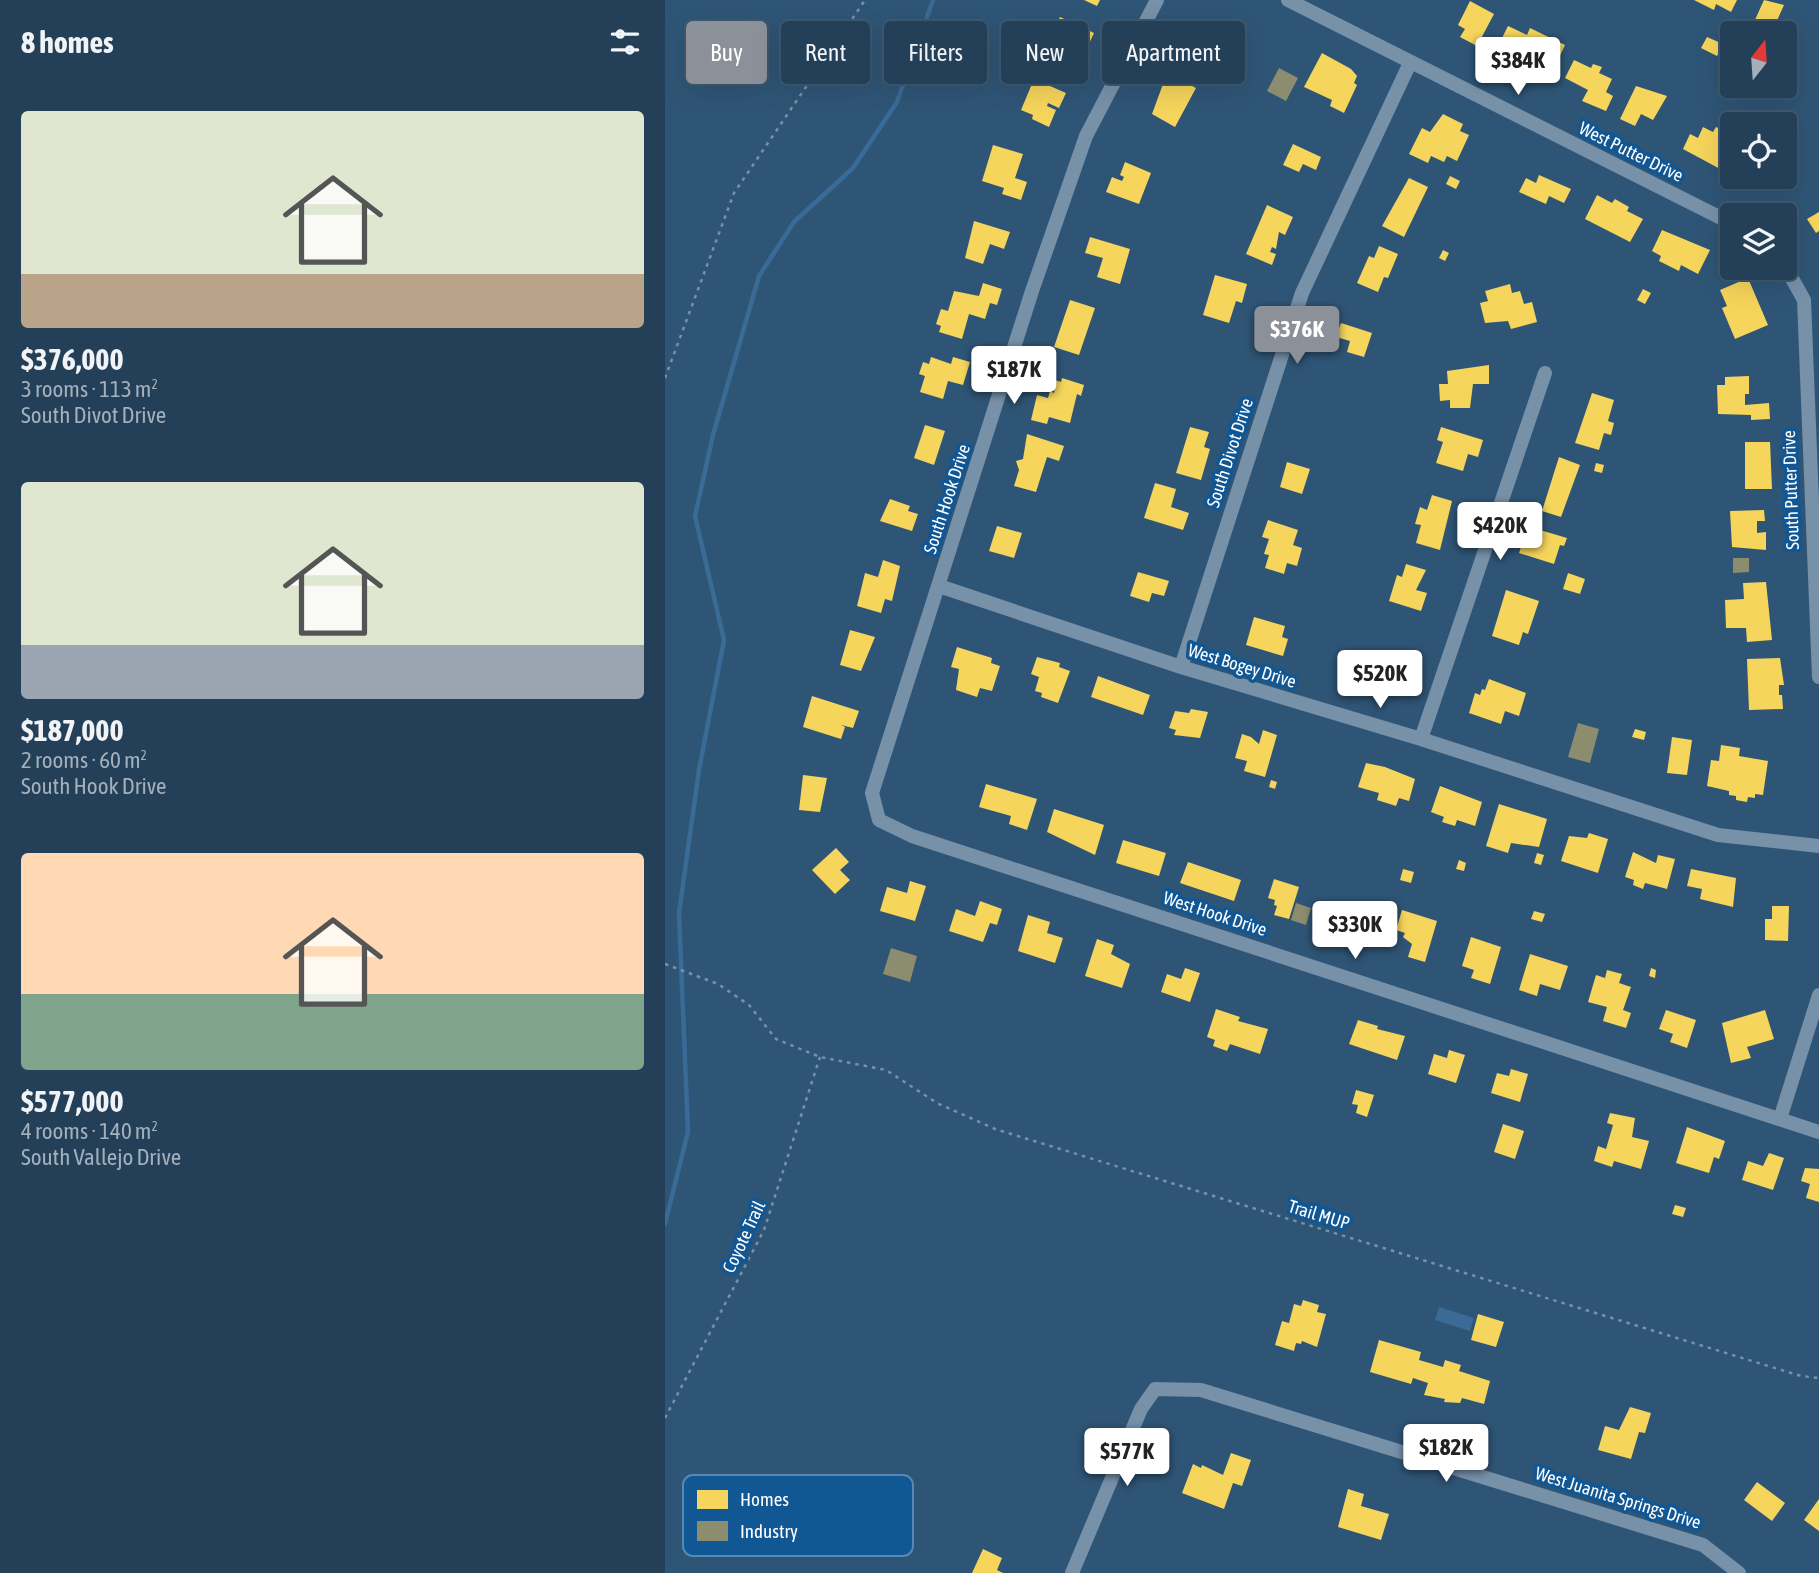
<!DOCTYPE html>
<meta charset="utf-8">
<style>
body{margin:0;font-family:"Asap Condensed",sans-serif;background:#2b475e;color:#f1f3f6;height:100vh;display:flex;flex-direction:column;font-size:26px;white-space:nowrap}
*{box-sizing:border-box;margin:0}
p{font-size:23px;color:#a3afba}
.icon{flex:none;width:38px;height:38px;fill:none;stroke:currentColor;stroke-width:2;stroke-linecap:round;stroke-linejoin:round}
.map{position:relative;flex:1;overflow:hidden}
.sheet{display:flex;flex-direction:column;background:#234058;width:665px}
.sheet>*{flex:none}
.banner{position:absolute;left:21px;top:21px;width:665px;height:63px;display:flex;gap:14px}
.needle{width:46px;rotate:17deg}
.fabs{position:absolute;left:1055px;top:21px;display:grid;gap:14px}
.fabs a{display:grid;place-items:center;width:77px;height:77px;border-radius:7px;background:#234058;box-shadow:0 7px 28px #0002,0 0 0 2px #40596e;font-size:35px}
.price{position:absolute;translate:-50% -60px;padding:0 16px;border-radius:7px;background:#fff;color:#222;font-size:23px;line-height:46px;filter:drop-shadow(0 2px 4px #0008)}
.price::after{content:'';position:absolute;left:50%;top:42px;width:21px;height:16px;margin-left:-10px;background:inherit;clip-path:polygon(0 0,100% 0,50% 100%)}
.price.current{background:#8c9099;color:#fff}
ul{padding:0;list-style:none}
li{display:grid;align-content:center;gap:14px;height:371px;padding:0 21px}
li span{display:grid;place-items:center;height:217px;border-radius:7px;color:#555}
li>.icon{margin-inline-start:auto}
span .icon{width:126px;height:126px;fill:#fffc;stroke-width:1}
li b{font-size:30px}
h2{display:flex;justify-content:space-between;align-items:center;height:84px;padding:0 21px;font-size:30px}
.pill{padding:0 24px;border-radius:7px;background:#234058;box-shadow:0 7px 28px #0002,0 0 0 2px #40596e;font-size:24px;line-height:63px}
.pill.current{background:#8c9099;color:#fff}
main{display:flex;flex:1;min-height:0}
.map>svg:first-child{display:block}
.water{fill:#396b96}
.homes{fill:#f6d55c}
.industry{fill:#8c8c6e}
.lines{fill:none;stroke-linecap:round;stroke-linejoin:round}
.stream{stroke:#396b96;stroke-width:4.5}
.path{stroke:#7791a9;stroke-width:2.5;stroke-dasharray:3.5 5;stroke-linecap:butt}
.minor{stroke:#7791a9;stroke-width:14}
.labels{text-anchor:middle;stroke-width:7;stroke-linejoin:round;paint-order:stroke}
.street-label{font-size:18px;fill:#fff;stroke:#115794}
.key{fill:#115794;stroke:#5889b4;stroke-width:2}
.key-label{font-size:19px;fill:#fff}
</style>
<main>
<section class="sheet">
<h2>8 homes<svg class="icon" aria-label="filters" viewBox="0 0 24 24"><path d="M4 7h16M4 17h16"/><circle cx="9" cy="7" r="2"/><circle cx="15" cy="17" r="2"/></svg></h2>
<ul>
<li><span style="background:linear-gradient(#dfe7d0 75%,#b9a48a 0)"><svg class="icon" aria-label="home" viewBox="0 0 24 24"><path d="M3 11l9-7 9 7M6 9v11h12V9"/></svg></span><div><b>$376,000</b><p>3 rooms · 113 m²</p><p>South Divot Drive</p></div></li>
<li><span style="background:linear-gradient(#dfe7d0 75%,#9aa5b1 0)"><svg class="icon" aria-label="home" viewBox="0 0 24 24"><path d="M3 11l9-7 9 7M6 9v11h12V9"/></svg></span><div><b>$187,000</b><p>2 rooms · 60 m²</p><p>South Hook Drive</p></div></li>
<li><span style="background:linear-gradient(#ffd9b3 65%,#7fa58c 0)"><svg class="icon" aria-label="home" viewBox="0 0 24 24"><path d="M3 11l9-7 9 7M6 9v11h12V9"/></svg></span><div><b>$577,000</b><p>4 rooms · 140 m²</p><p>South Vallejo Drive</p></div></li>
</ul>
</section>
<div class="map">
<svg width="1154" height="1573" viewBox="0 0 1154 1573">
<rect width="100%" height="100%" fill="#2f5576"/>
<!-- water -->
<path class="water" d="M774 1307 809 1318 805 1331 770 1320Z"/>
<!-- homes -->
<path class="homes" d="M419 0H435L432 6Z
M1029 0H1072L1066 12 1051 4 1049 10Z
M1099 0 1119 5 1110 25 1125 32 1120 43V33H1084Z
M805 1 829 14 812 46 795 37 800 29 793 25Z
M395 17 429 33 421 50 410 45 413 48 409 57 405 55 404 58 381 48Z
M843 26 862 35 865 28 900 45 888 71 834 44Z
M1042 37 1058 44 1052 56 1036 48Z
M657 53 686 69 692 76 689 83 692 85 679 113 665 106 667 100 639 87Z
M909 60 926 68 928 64 937 67 934 73 947 79 941 92 948 96 941 111 917 101 923 90 900 78Z
M501 61 518 70 513 79 531 88 510 127 487 114 498 84 491 80Z
M369 79 401 93 394 108 383 103 382 106 391 110 384 127 367 119 368 115 356 110Z
M971 86 1002 96 988 120 976 114 970 126 955 119Z
M778 114 798 124 795 131 804 135 792 161 782 156 779 162 766 156 763 163 744 154 757 128 765 132Z
M1038 127 1048 132 1051 127 1062 132 1060 138 1068 142 1057 170 1018 149 1025 134 1033 138Z
M628 144 656 157 651 170 638 164 634 172 618 165Z
M328 145 358 154 350 178 362 182 356 200 337 194 339 188 317 181Z
M460 162 486 173 474 204 441 192 447 177 457 181 459 177 455 175Z
M874 175 906 189 899 203 884 196 881 204 854 192 861 178 871 183Z
M785 176 795 181 791 189 781 184Z
M744 178 763 187 739 237 717 226Z
M932 195 947 203 950 199 964 207 962 211 978 219 965 242 920 219Z
M602 205 628 217 620 235 614 232 611 249 607 247 605 252 611 254 607 265 581 254Z
M1154 212V231L1151 233 1142 219Z
M309 221 345 232 339 249 325 244 318 264 300 258Z
M997 230 1045 250 1033 274 1016 265 1014 271 994 261 996 256 987 251Z
M425 237 465 249 455 284 432 277 438 258 420 253Z
M714 246 733 254 723 278 719 277 713 292 692 283 704 256 709 258Z
M778 250 784 253 780 261 774 258Z
M550 275 582 284 577 303 571 301 564 323 538 315Z
M1083 278 1103 325 1070 339 1057 308 1062 306 1055 290Z
M318 283 337 289 332 305 325 303 320 319 304 314 297 339 274 332 276 326 271 324 276 309 283 311 289 291 314 296Z
M845 284 847 293 855 291 859 304 867 302 872 322 846 329 843 321 820 323 815 303 823 301 820 291Z
M978 289 986 293 980 304 972 300Z
M405 300 430 308 414 355 389 347Z
M676 323 707 333 699 357 682 352 685 341 671 337Z
M266 357 286 364 288 357 305 362 298 385 283 381 278 399 255 392 260 376 254 374 258 362 264 364Z
M824 365V384H808L805 408H785V400L775 401 774 384H783L782 371Z
M1084 376V394H1080V405L1104 403 1105 419 1086 420V415L1053 414 1052 385H1060V377Z
M397 378 419 385 416 396 412 394 405 423 384 417 382 424 366 420 372 395 383 398 385 391 389 393 390 380 396 382Z
M927 393 949 400 943 421 949 423 946 435 939 433 934 450 910 443Z
M260 425 280 431 269 465 249 458Z
M525 427 544 432 539 447 545 449 536 480 511 473Z
M776 427 818 440 813 457 803 454 798 471 771 463 778 442 772 440Z
M362 434 399 446 394 461 382 457 371 492 349 486 354 470 351 461 358 459Z
M1080 442H1105L1107 489H1080Z
M894 457 915 465 896 517 877 511Z
M622 462 645 469 637 494 615 487Z
M931 463 939 465 937 473 929 471Z
M490 483 511 489 506 507 524 513 518 530 479 518Z
M767 495 787 501 775 550 751 543 756 525 750 524 755 507 762 510Z
M225 499 245 506 243 511 253 514 247 531 215 521Z
M1099 510 1100 521H1092V533L1101 532V550L1067 547 1065 511Z
M603 520 633 530 628 545 637 548 632 566 622 563 619 574 600 568 604 555 599 554 604 539 597 537Z
M332 526 357 533 349 558 324 551Z
M875 530 902 538 899 546 895 545 889 564 854 553 859 538 868 541Z
M218 560 235 566 227 601 220 599 216 613 192 606 200 573 213 577Z
M741 564 761 570 751 590 762 593 756 611 724 601 732 575 737 577Z
M473 572 504 581 499 596 487 593 484 602 465 596Z
M903 573 920 579 915 594 898 589Z
M1101 582 1107 640 1082 642 1081 628H1061L1060 600 1079 599 1078 583Z
M841 590 874 601 863 634 858 632 854 645 827 636Z
M589 617 620 626 617 637 623 639 618 656 581 645Z
M185 630 210 637 196 671 175 665Z
M292 647 327 658 326 663 335 666 327 691 315 688 312 697 291 690 294 669 286 667Z
M372 657 395 663 394 667 405 671 393 703 376 697 377 693 370 691 374 677 366 674Z
M1115 658 1119 685H1114V695H1117L1118 709 1084 710 1082 659Z
M433 676 485 695 478 715 426 697Z
M824 679 861 693 854 716 840 711 836 724 804 713 810 693 815 695 817 689 820 690Z
M147 696 194 711 188 728 176 725 180 727 176 739 138 727Z
M526 709 543 712 535 738 509 735 511 730 504 728 510 711 524 713Z
M970 729 981 732 979 740 967 737Z
M598 730 612 735 600 777 579 771 582 761 570 758 577 734 586 737 594 744Z
M1007 737 1027 740 1022 775 1002 773Z
M1056 745 1075 748 1074 756 1103 761 1098 795 1090 794V798L1083 797 1082 802 1071 800V796L1064 795V791L1042 786 1046 760 1054 761Z
M701 763 720 767 750 779 744 801 734 798 731 806 712 800 714 793 693 787Z
M138 775 162 778 155 812 134 810Z
M606 780 612 782 610 789 604 787Z
M321 784 372 799 362 830 344 824 346 816 314 807Z
M775 786 817 802 810 826 792 820 790 826 777 822 779 817 766 812Z
M834 804 882 819 874 847 846 843 843 853 821 846Z
M389 809 439 825 430 855 382 832Z
M924 833 943 839 933 873 896 861 904 836 922 838Z
M458 840 501 853 494 876 451 863Z
M171 848 184 862 175 870 185 880 170 894 147 870Z
M968 852 991 863 993 855 1010 859 1002 889 980 883 978 889 968 885 969 880 960 877Z
M872 853 879 855 876 865 869 863Z
M794 860 801 863 799 871 791 869Z
M523 862 576 880 569 901 515 883Z
M738 869 749 872 746 883 735 880Z
M1026 869 1071 878 1068 907 1035 899 1037 889 1022 886Z
M609 879 634 887 624 919 609 915 612 906 609 905 610 900 603 898Z
M245 881 261 886 250 921 215 911 222 887 242 893Z
M315 901 337 909 332 925 325 923 318 942 284 931 291 909 310 916Z
M1107 906H1124L1123 941 1100 940V919H1107Z
M737 910 772 921 760 962 743 957 747 944 738 937 740 933 731 930Z
M869 911 880 914 877 922 866 919Z
M363 915 385 922 382 933 398 938 390 963 353 951Z
M806 937 836 947 825 984 806 978 809 970 797 966Z
M432 939 449 945 446 954 465 964 457 988 420 976Z
M865 954 903 966 895 990 875 984 872 996 854 990Z
M520 968 535 973 525 1002 496 992 502 974 516 979Z
M986 968 991 970 990 978 984 976Z
M942 970 957 974 954 983 966 987 958 1010 966 1013 961 1028 938 1021 942 1007 923 1002 931 975 940 978Z
M551 1009 575 1017 573 1021 603 1029 595 1054 565 1044 562 1051 548 1046 550 1040 542 1037Z
M1001 1010 1031 1020 1022 1048 1005 1042 1008 1034 994 1029Z
M1100 1010 1109 1039 1082 1047 1086 1058 1066 1063 1057 1023Z
M693 1020 713 1026 712 1029 740 1036 732 1060 684 1044Z
M784 1050 800 1055 791 1083 763 1074 769 1054 782 1058Z
M846 1069 863 1074 855 1102 826 1093 832 1073 844 1076Z
M691 1090 709 1095 702 1117 691 1113 693 1105 687 1104Z
M945 1113 970 1118 967 1137 984 1141 976 1169 949 1161 947 1167 929 1161 933 1146 941 1149 948 1125 942 1123Z
M838 1124 859 1131 850 1159 829 1152Z
M1022 1127 1060 1141 1054 1159 1049 1157 1044 1173 1011 1163Z
M1104 1153 1119 1158 1108 1190 1077 1180 1083 1161 1098 1166Z
M1140 1168 1154 1169V1202L1141 1198 1145 1184 1136 1181Z
M1010 1205 1021 1208 1018 1217 1007 1214Z
M638 1300 654 1305 652 1312 661 1314 652 1347 637 1341 636 1344 631 1343 629 1351 610 1345 617 1321 624 1323 629 1304 636 1306Z
M813 1314 839 1322 831 1347 806 1340Z
M714 1340 756 1352 754 1360 778 1367 780 1360 796 1365 794 1371 825 1381 819 1404 797 1398 795 1403 779 1402 780 1399 759 1395 763 1383 748 1378 746 1384 705 1372Z
M965 1407 986 1413 980 1433 974 1432 966 1459 933 1450 940 1426 954 1430Z
M566 1453 586 1460 577 1486 568 1483 559 1509 517 1493 528 1464 536 1468 537 1465 558 1475Z
M1092 1482 1120 1503 1107 1521 1079 1500Z
M683 1489 699 1494 696 1506 724 1514 716 1540 673 1527Z
M1154 1499V1531L1139 1520Z
M318 1549 337 1558 332 1570 338 1573H307Z"/>
<!-- industry -->
<path class="industry" d="M614 68 633 78 621 101 602 91Z
M1068 558H1084V572L1068 573Z
M913 723 934 729 925 763 903 757Z
M631 903 646 908 641 925 626 920Z
M226 948 252 956 245 982 218 974Z"/>
<g class="lines">
<!-- stream -->
<path class="stream" d="M0 1224 23 1132 14 913 34 770 59 640 30 516 48 435 94 276 129 222 188 168 232 102 268 0"/>
<!-- path -->
<path class="path" d="M0 378 69 193 200 0
M0 964 53 984 84 1005 111 1039 155 1057 221 1070 272 1103 330 1129 1136 1376 1154 1378
M0 1418 99 1230 155 1057"/>
<!-- minor -->
<path class="minor" d="M492 0 421 136 367 291 207 793 214 820 247 836 1154 1132
M623 0 1068 224
M1120 266 1139 300 1154 677
M274 586 516 667 756 739 1053 835 1154 846
M516 667 637 293 745 63
M756 739 880 373
M1115 1119 1154 995
M407 1573 476 1409 490 1389 536 1390 1038 1545 1074 1573"/>
</g>
<g class="labels">
<!-- street labels -->
<g class="street-label">
<text transform="translate(966 152) rotate(26)" y="6">West Putter Drive</text>
<text transform="translate(565 453) rotate(-72)" y="6">South Divot Drive</text>
<text transform="translate(1126 490) rotate(-92)" y="6">South Putter Drive</text>
<text transform="translate(282 499) rotate(-72)" y="6">South Hook Drive</text>
<text transform="translate(577 666) rotate(17)" y="6">West Bogey Drive</text>
<text transform="translate(550 914) rotate(18)" y="6">West Hook Drive</text>
<text transform="translate(654 1215) rotate(17)" y="6">Trail MUP</text>
<text transform="translate(79 1237) rotate(-65)" y="6">Coyote Trail</text>
<text transform="translate(953 1498) rotate(17)" y="6">West Juanita Springs Drive</text>
</g>
</g>
<!-- legend -->
<rect x="18" y="1475" width="230" height="81" rx="10" class="key"/>
<rect x="32" y="1490" width="31" height="19" fill="#f6d55c"/>
<rect x="32" y="1521" width="31" height="20" fill="#8c8c6e"/>
<g class="key-label">
<text x="75" y="1506">Homes</text>
<text x="75" y="1538">Industry</text>
</g>
</svg>
<div class="fabs">
<a><svg class="needle" viewBox="-14 -14 28 28"><path d="M0-13l5 13h-10z" fill="#e53935"/><path d="M0 13l5-13h-10z" fill="#a3afba"/></svg></a>
<a><svg class="icon" aria-label="locate" viewBox="0 0 24 24"><circle cx="12" cy="12" r="6"/><path d="M12 2v4M12 18v4M2 12h4M18 12h4"/></svg></a>
<a><svg class="icon" aria-label="layers" viewBox="0 0 24 24"><path d="M12 4l9 5-9 5-9-5zM3 14l9 5 9-5"/></svg></a>
</div>
<b class="price" style="left:853px;top:97px">$384K</b>
<b class="price current" style="left:632px;top:366px">$376K</b>
<b class="price" style="left:349px;top:406px">$187K</b>
<b class="price" style="left:835px;top:562px">$420K</b>
<b class="price" style="left:715px;top:710px">$520K</b>
<b class="price" style="left:690px;top:961px">$330K</b>
<b class="price" style="left:781px;top:1484px">$182K</b>
<b class="price" style="left:462px;top:1488px">$577K</b>
<div class="banner">
<a class="pill current">Buy</a>
<a class="pill">Rent</a>
<a class="pill">Filters</a>
<a class="pill">New</a>
<a class="pill">Apartment</a>
</div>
</div>
</main>
